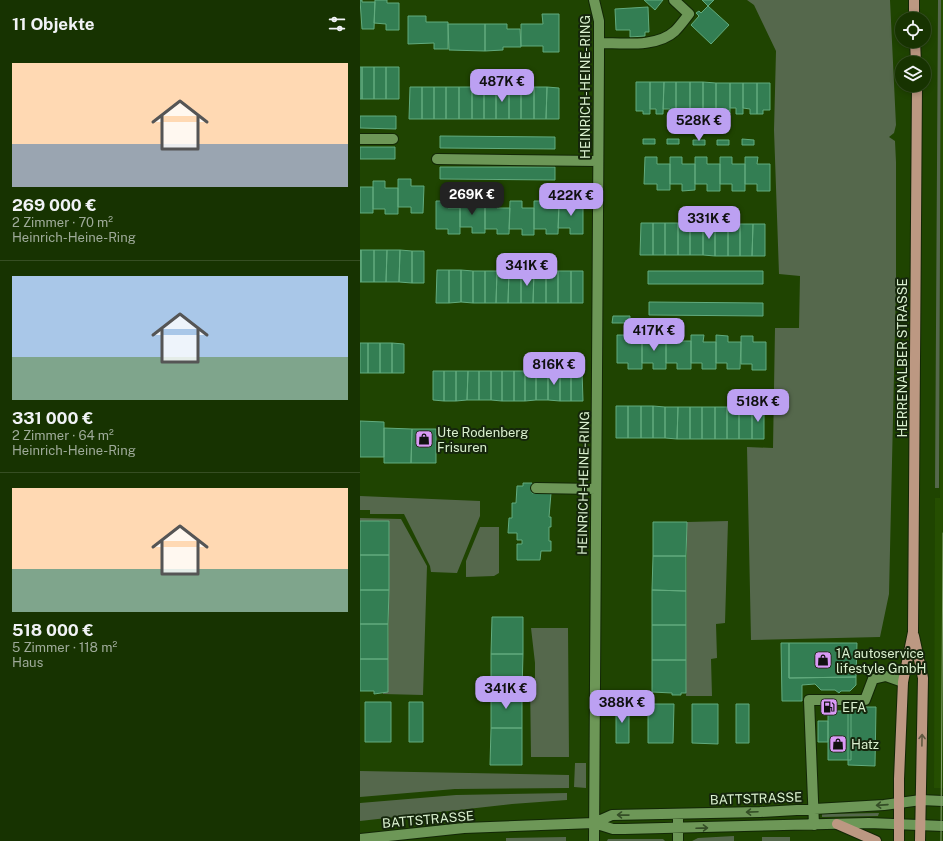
<!DOCTYPE html>
<html lang="de">
<meta charset="utf-8">
<style>
body{margin:0;font-family:"Public Sans",sans-serif;background:#203b0b;color:#f1f3f6;height:100vh;display:flex;flex-direction:column;font-size:15px;white-space:nowrap}
*{box-sizing:border-box;margin:0}
p{font-size:13px;color:#9eaa99}
.icon{flex:none;width:22px;height:22px;fill:none;stroke:currentColor;stroke-width:2;stroke-linecap:round;stroke-linejoin:round}
.map{position:relative;flex:1;overflow:hidden}
.details{display:flex;flex-direction:column;background:#173301;width:360px}
.details>*{flex:none}
.controls{position:absolute;left:535px;top:12px;display:grid;gap:8px}
.controls a{display:grid;place-items:center;width:36px;height:36px;border-radius:50%;background:#173301;box-shadow:0 2px 6px #0003,0 0 0 1px #364e23;font-size:20px}
.price{position:absolute;translate:-50% -34px;padding:0 9px;border-radius:8px;background:#bca0f2;color:#111;font-size:13px;line-height:26px;filter:drop-shadow(0 1px 2px #0008)}
.price::after{content:'';position:absolute;left:50%;top:24px;width:12px;height:9px;margin-left:-6px;background:inherit;clip-path:polygon(0 0,100% 0,50% 100%)}
.price.current{background:#222;color:#fff}
ul{padding:0;list-style:none}
li{display:grid;align-content:center;gap:8px;height:212px;padding:0 12px}
li+li{border-top:1px solid #364e23}
li span{display:grid;place-items:center;height:124px;border-radius:0px;color:#555}
li>.icon{margin-inline-start:auto}
span .icon{width:72px;height:72px;fill:#fffc;stroke-width:1}
li b{font-size:17px}
h2{display:flex;justify-content:space-between;align-items:center;height:48px;padding:0 12px;font-size:17px}
main{display:flex;flex:1;min-height:0}
.map>svg:first-child{display:block}
.built{fill:#254e01}
.green{fill:#55684c}
.building{fill:#337e53;stroke:#62ab7e}
.lines{fill:none;stroke-linecap:round;stroke-linejoin:round}
.minor-casing{stroke:#122706;stroke-width:12}
.major-casing{stroke:#122706;stroke-width:12}
.minor{stroke:#6d9757;stroke-width:10}
.major{stroke:#bc9882;stroke-width:10}
.tram{stroke:#88a474;stroke-width:1}
.oneway{stroke:#605941}
.oneway2{stroke:#344e26}
.labels{text-anchor:middle;stroke-width:4;stroke-linejoin:round;paint-order:stroke}
.street-label{font-size:13px;fill:#daf0cf;stroke:#15260c}
.poi-label{font-size:13px;fill:#daf0cf;stroke:#15260c;text-anchor:start}
</style>
<main>
<section class="details">
<h2>11 Objekte<svg class="icon" aria-label="filters" viewBox="0 0 24 24"><path d="M4 7h16M4 17h16"/><circle cx="9" cy="7" r="2"/><circle cx="15" cy="17" r="2"/></svg></h2>
<ul>
<li><span style="background:linear-gradient(#ffd9b3 65%,#9aa5b1 0)"><svg class="icon" aria-label="home" viewBox="0 0 24 24"><path d="M3 11l9-7 9 7M6 9v11h12V9"/></svg></span><div><b>269 000 €</b><p>2 Zimmer · 70 m²</p><p>Heinrich-Heine-Ring</p></div></li>
<li><span style="background:linear-gradient(#a9c7e8 65%,#7fa58c 0)"><svg class="icon" aria-label="home" viewBox="0 0 24 24"><path d="M3 11l9-7 9 7M6 9v11h12V9"/></svg></span><div><b>331 000 €</b><p>2 Zimmer · 64 m²</p><p>Heinrich-Heine-Ring</p></div></li>
<li><span style="background:linear-gradient(#ffd9b3 65%,#7fa58c 0)"><svg class="icon" aria-label="home" viewBox="0 0 24 24"><path d="M3 11l9-7 9 7M6 9v11h12V9"/></svg></span><div><b>518 000 €</b><p>5 Zimmer · 118 m²</p><p>Haus</p></div></li>
</ul>
</section>
<div class="map">
<svg width="583" height="841" viewBox="0 0 583 841">
<rect width="100%" height="100%" fill="#1f4401"/>
<!-- built -->
<path class="built" d="M581 0H583V788H574L575 498H580Z"/>
<!-- green -->
<path class="green" d="M387 0H530L536 125 534 133 529 137 535 141 536 162V286L529 594 520 637 391 640 387 447 413 448 415 328H439L440 276 419 274 414 130 416 51 394 5Z
M578 0H581L579 488H575Z
M0 496 120 501V516L97 573 71 572 70 566 44 514H10V510H0Z
M0 518 41 519 67 566 63 695 23 694V692H28L29 521H0Z
M368 521 365 623 356 624 357 658 351 659 352 696H326L327 522Z
M120 527H139V573L134 576 106 577V561Z
M171 628H208L209 757H171L170 679H175V663Z
M215 763H226V788L214 787Z
M0 771 209 775V788L95 789 0 797Z
M207 793V800L152 804 0 821V803L96 795Z
M519 813 518 816 462 817V814Z
M374 836V841H332L338 838Z
M206 837V841H146V838Z
M402 837H430V841H402Z
M248 839H303L305 841H247Z"/>
<!-- building -->
<path class="building" d="M0 0H2V2H15L14 29H2Z
M15 0H27V3H39V30H26V24L14 23Z
M284 0H303L295 10Z
M342 0H354L348 6Z
M348 6 369 25 351 44 331 25 339 16 336 13 339 11 341 13Z
M288 7 289 32H285V36L270 37V30H256L255 9Z
M182 14H199V52H183V46H161V24H183Z
M48 16H66V22H88V49H74V43L48 44Z
M88 24H125V51L89 50Z
M125 24H147V29H160L161 47H143V50L125 51Z
M0 67H2V99H0Z
M2 67H14V99H2Z
M14 67H26V99H14Z
M26 67H39V99H26Z
M276 82H290V114H283V111H276Z
M290 82H304L303 114H296V109H290Z
M304 82H316V114H310V109H303Z
M316 82H330V114H322L323 110 316 109Z
M330 82H343V114H336V109L330 110Z
M343 82 356 83V114H349V109H343Z
M356 83H370V114H363V109H356Z
M370 83H383V114H376V108H370Z
M383 83H397V114H390V109L383 108Z
M397 83H410V110H403V114H397Z
M50 87H62V119H49Z
M62 87H74V119H62Z
M74 87H86V119H74Z
M86 87H99V119H86Z
M99 87H112V119H99Z
M112 87H124V119H112Z
M124 87H136V119H124Z
M136 87H149V119H136Z
M149 87H161V119H149Z
M161 87H174V119H161Z
M174 87H187L186 119H174Z
M187 87 199 88V119H186Z
M0 116H36V129L0 128Z
M80 136 195 137V149L80 148Z
M283 139H295V144H283Z
M307 139H319V144H307Z
M382 139 394 140V145H382Z
M333 140H345V145H333Z
M357 140H369V145H357Z
M0 147H35V159H0Z
M285 157H297V164H310V190H297V184H284Z
M310 157H322V164H335V190L322 191V184H310Z
M335 157H347V164H360V191H347V184H335Z
M360 157H372V164H385V191H372V184H360Z
M385 157H398L397 164H410V191H397V184H385Z
M80 167H195V180L80 179Z
M38 179H51V186H64L63 213H51V207H38Z
M13 181H25V188H38V214H25V209H13Z
M0 187H13V213H0Z
M100 199H112V206H125V233H112V227H100Z
M199 200 211 201V207H223V234H210V228H198Z
M76 201H88V208H100V234H88V229H76Z
M125 201H137V208H150L149 234H137V229H125Z
M150 201H162V208H174V235H162V229H149Z
M174 201H186V208H199L198 234H186V229H174Z
M281 223H293V255H280Z
M293 223H305V255H293Z
M305 223H318V255H305Z
M318 223H330V255H318Z
M330 223H343V255H330Z
M343 223 355 224V256L343 255Z
M355 224H368V256H355Z
M368 224H380V256H368Z
M380 224H393L392 256H380Z
M393 224H405V256H392Z
M0 250H1V282H0Z
M1 250H14V282H1Z
M14 250H27L26 282H14Z
M27 250H40L39 282H26Z
M40 250 52 251V283L39 282Z
M52 251H64V283H52Z
M77 270H89V303H76Z
M89 270H101V302L89 303Z
M101 270 113 271V303L101 302Z
M113 271H125V303H113Z
M125 271H137L136 303H125Z
M137 271H149L148 303H136Z
M149 271H161V303H148Z
M161 271H174L173 303H161Z
M174 271H186V303H173Z
M186 271H198V303H186Z
M198 271H211V303H198Z
M211 271H223V303H211Z
M288 271H403V284H288Z
M289 302 403 303V316L289 315Z
M253 316H270V323H252Z
M257 335H269V341H282V369H268V363H257Z
M282 335H294V341H306V369H293V363H282Z
M306 335H319V341H331V369H317V363H306Z
M331 335H344L343 342H356V369H342V363H331Z
M356 335 368 336V342H381L380 369H367V363H356Z
M381 336H393V342H406V370H392V364H381Z
M0 343H8V373H0Z
M8 343H20V373H8Z
M20 343H32V373H20Z
M32 343 44 344V373H32Z
M73 371H84V401L73 400Z
M84 371H96V401H84Z
M96 371H108L107 400 96 401Z
M108 371H119V400H107Z
M119 371H131V400H119Z
M131 371H142V401L131 400Z
M142 371H154V401H142Z
M154 371H165V401H154Z
M165 371H176V400L165 401Z
M176 371H188V400H176Z
M188 371H200V401L188 400Z
M200 371H211V401H200Z
M211 371H222L223 401H211Z
M256 406H268V438H256Z
M268 406H281V438H268Z
M281 406H293V438H281Z
M293 406 305 407V438H293Z
M305 407H318L317 439 305 438Z
M318 407H330V439H317Z
M330 407H342V439H330Z
M342 407H355V439H342Z
M355 407H367V439H355Z
M367 407H379V439H367Z
M379 407H392V439H379Z
M392 407H404V439H392Z
M0 421 24 422V457H0Z
M24 428 52 429 51 463H24Z
M52 429H76V463H51Z
M163 483H172V493H191L189 517H191V527H189V541H191V551H181L180 560H157V544H162V540H157V533H148L149 518H152V503H156L157 486H163Z
M0 521H29V555H0Z
M293 522H327L326 556H293Z
M0 555H29V590H0Z
M293 556H326V591L292 590Z
M0 590H29L28 624H0Z
M292 590 326 591V625H292Z
M132 617H163V654H131Z
M0 624H28V659H0Z
M292 625H326V660H292Z
M421 643H429V678L496 677V685L490 691H481L479 693 475 690H461L455 684 442 685V701H422Z
M429 643H497L496 677 429 678Z
M131 654H163L162 691H131Z
M0 659H28V692L14 694V691H0Z
M292 660H326V693H321V695H312V693L292 692Z
M131 691H162V728H131Z
M5 702H31V742H5Z
M49 702H63V742H49Z
M256 704H269V743H256Z
M288 704H314L313 743H288Z
M332 704H358V744L332 743Z
M376 704H389V743H376Z
M488 707H516L515 766 488 765Z
M468 711H491V760H468Z
M458 721H468V742H458Z
M131 728H162V765H130Z"/>
<g class="lines">
<defs>
<path id="minor" d="M239 43C262 43 297 48 315 31 320 26 325 19 329 14L314 0
M0 139H33
M77 159 238 161
M176 488 236 489
M234 823 252 815 400 812 524 805 561 800 583 801
M454 825 449 700H505L513 679 526 676 543 682
M0 839 104 828 234 823 253 829H264L509 823 583 826
M234 841 239 57V21L234 0
M318 841V814"/>
<path id="major" d="M554 0V19
M555 41 556 63
M554 636 563 678 560 841
M477 824 516 841
M539 841V779L543 682 553 632 557 85"/>
</defs>
<!-- minor casing -->
<use href="#minor" class="minor-casing"/>
<!-- major casing -->
<use href="#major" class="major-casing"/>
<!-- minor -->
<use href="#minor" class="minor"/>
<!-- major -->
<use href="#major" class="major"/>
<!-- tram -->
<path class="tram" d="M581 841 583 533"/>
</g>
<!-- one-way arrows -->
<defs><path id="oneway-shaft" d="M-6 0H5M1.5-3L5.5 0L1.5 3" fill="none" stroke-width="1.6" stroke-linecap="round" stroke-linejoin="round"/></defs>
<use class="oneway" href="#oneway-shaft" transform="translate(562 740) rotate(-89)"/>
<g class="oneway2">
<use href="#oneway-shaft" transform="translate(522 805) rotate(176)"/>
<use href="#oneway-shaft" transform="translate(392 812) rotate(178)"/>
<use href="#oneway-shaft" transform="translate(263 815) rotate(-179)"/>
<use href="#oneway-shaft" transform="translate(342 828) rotate(-2)"/>
</g>
<!-- icons -->
<defs>
<symbol id="shop-square" viewBox="-11 -11 22 22"><rect x="-9" y="-9" width="18" height="18" rx="4" fill="#da9af6" stroke="#15260c"/><path d="M-5-2.5h2.3a2.7 3.5 0 0 1 5.4 0H5L5.5 6h-11ZM-1.5-2.5h3a1.5 2.3 0 0 0-3 0Z" fill="#111"/></symbol>
<symbol id="fuel-square" viewBox="-11 -11 22 22"><rect x="-9" y="-9" width="18" height="18" rx="4" fill="#da9af6" stroke="#15260c"/><path d="M-5.5-6h7V0h2V4h1.3V-2.5L3-4.5l.8-.8L6-3V5H2.5V1h-1V6h-7ZM-4.2-4.7v3.2H.2V-4.7Z" fill="#111"/></symbol>
</defs>
<g fill-rule="evenodd">
<use href="#shop-square" x="54" y="429" width="20" height="20"/>
<use href="#shop-square" x="453" y="650" width="20" height="20"/>
<use href="#fuel-square" x="459" y="697" width="20" height="20"/>
<use href="#shop-square" x="468" y="734" width="20" height="20"/>
</g>
<g class="labels">
<!-- street labels -->
<g class="street-label">
<text transform="translate(225 87) rotate(-90)" y="5">HEINRICH-HEINE-RING</text>
<text transform="translate(542 358) rotate(-90)" y="5">HERRENALBER STRASSE</text>
<text transform="translate(223 483) rotate(-89)" y="5">HEINRICH-HEINE-RING</text>
<text transform="translate(396 798) rotate(-2)" y="5">BATTSTRASSE</text>
<text transform="translate(68 819) rotate(-5)" y="5">BATTSTRASSE</text>
</g>
<!-- poi labels -->
<g class="poi-label">
<text x="77" y="437">Ute Rodenberg<tspan x="77" dy="15">Frisuren</tspan></text>
<text x="476" y="658">1A autoservice<tspan x="476" dy="15">lifestyle GmbH</tspan></text>
<text x="482" y="712">EFA</text>
<text x="491" y="749">Hatz</text>
</g>
</g>
</svg>
<div class="controls">
<a><svg class="icon" aria-label="locate" viewBox="0 0 24 24"><circle cx="12" cy="12" r="6"/><path d="M12 2v4M12 18v4M2 12h4M18 12h4"/></svg></a>
<a><svg class="icon" aria-label="layers" viewBox="0 0 24 24"><path d="M12 4l9 5-9 5-9-5zM3 14l9 5 9-5"/></svg></a>
</div>
<b class="price" style="left:142px;top:103px">487K €</b>
<b class="price" style="left:339px;top:142px">528K €</b>
<b class="price current" style="left:112px;top:216px">269K €</b>
<b class="price" style="left:211px;top:217px">422K €</b>
<b class="price" style="left:349px;top:240px">331K €</b>
<b class="price" style="left:167px;top:287px">341K €</b>
<b class="price" style="left:294px;top:352px">417K €</b>
<b class="price" style="left:194px;top:386px">816K €</b>
<b class="price" style="left:398px;top:423px">518K €</b>
<b class="price" style="left:146px;top:710px">341K €</b>
<b class="price" style="left:262px;top:724px">388K €</b>
</div>
</main>
